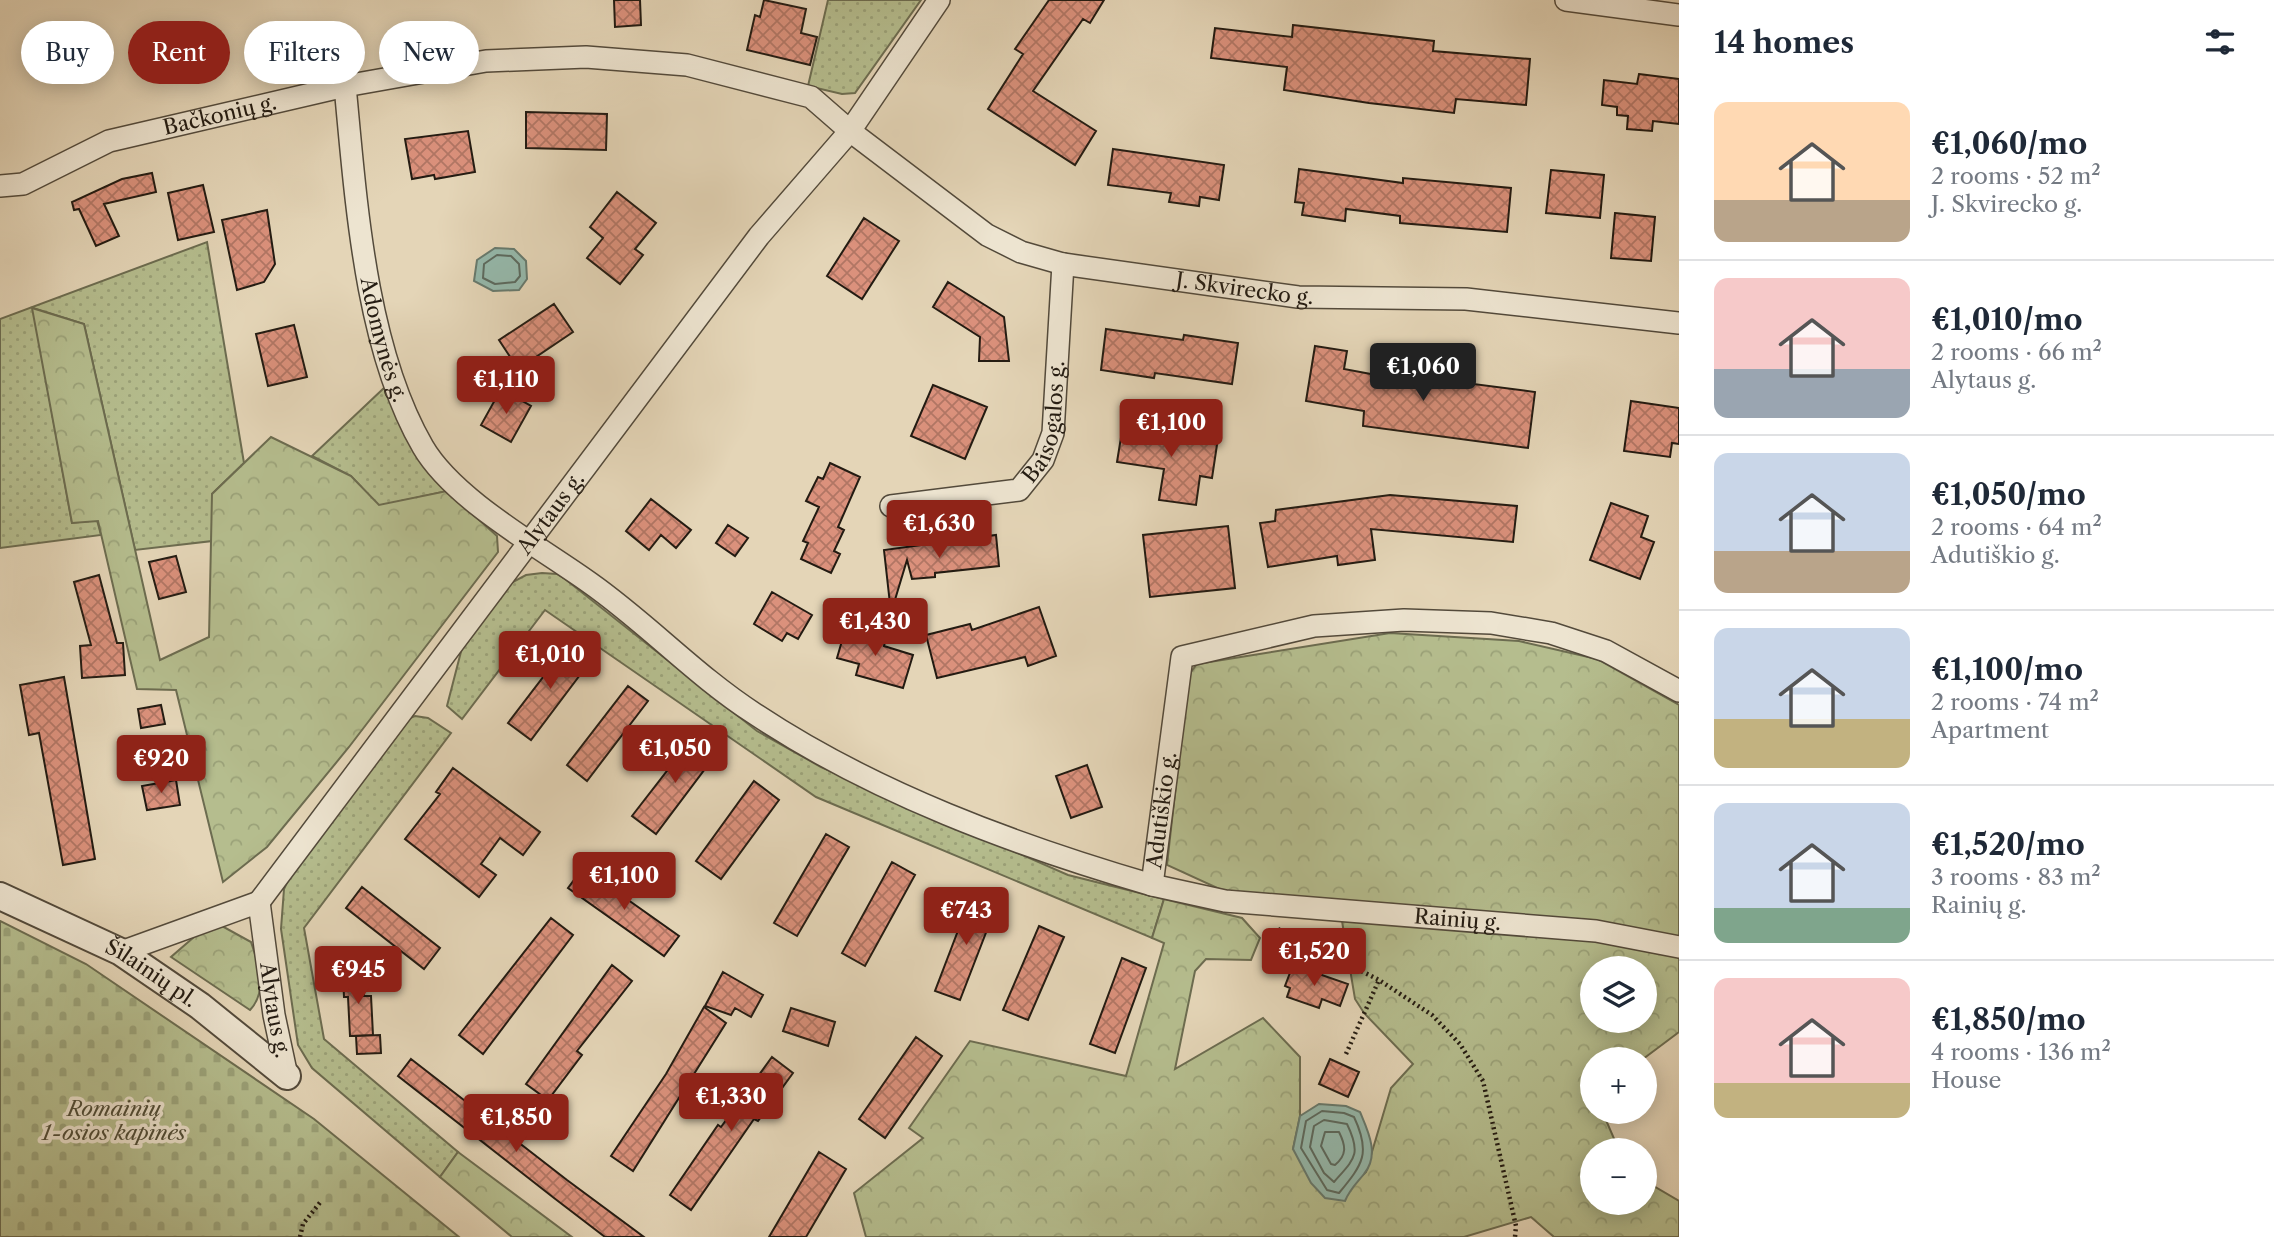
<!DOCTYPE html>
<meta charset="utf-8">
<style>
body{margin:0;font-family:"Libre Caslon Text",serif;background:#f2f2f3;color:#1f2937;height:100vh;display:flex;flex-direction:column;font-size:26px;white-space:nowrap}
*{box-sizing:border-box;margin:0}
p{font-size:23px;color:#747a83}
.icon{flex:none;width:38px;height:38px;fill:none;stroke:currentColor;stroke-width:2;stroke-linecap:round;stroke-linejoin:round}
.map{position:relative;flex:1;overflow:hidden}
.drawer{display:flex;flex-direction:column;background:#fff;width:595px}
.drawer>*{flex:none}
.banner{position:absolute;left:21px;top:21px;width:665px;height:63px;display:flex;gap:14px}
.buttons{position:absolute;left:1580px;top:956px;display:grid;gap:14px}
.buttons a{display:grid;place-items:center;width:77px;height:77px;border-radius:50%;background:#fff;box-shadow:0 4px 18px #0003;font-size:35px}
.price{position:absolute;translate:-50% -60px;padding:0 16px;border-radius:7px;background:#8f2418;color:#fff;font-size:23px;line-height:46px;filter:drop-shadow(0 2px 4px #0008)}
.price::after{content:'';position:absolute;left:50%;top:42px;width:21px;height:16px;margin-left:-10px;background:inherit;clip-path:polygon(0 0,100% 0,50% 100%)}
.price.active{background:#222;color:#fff}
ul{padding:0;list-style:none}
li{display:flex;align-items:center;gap:21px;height:175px;padding:0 35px}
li+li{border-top:2px solid #e0e1e3}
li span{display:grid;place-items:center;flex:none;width:196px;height:140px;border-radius:14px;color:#555}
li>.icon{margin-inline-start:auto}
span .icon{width:84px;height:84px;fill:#fffc;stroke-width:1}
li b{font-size:30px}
h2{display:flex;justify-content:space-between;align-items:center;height:84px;padding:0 35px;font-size:30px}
.tag{padding:0 24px;border-radius:32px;background:#fff;box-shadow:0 4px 18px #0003;font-size:24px;line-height:63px}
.tag.active{background:#8f2418;color:#fff}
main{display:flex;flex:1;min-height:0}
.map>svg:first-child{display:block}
.grass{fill:url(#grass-dots);stroke:#6c6c50;stroke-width:2}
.forest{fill:url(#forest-crowns);stroke:#6c6c50;stroke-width:2;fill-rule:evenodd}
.cemetery{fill:url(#cemetery-stones);stroke:#6c6c50;stroke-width:2}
.water{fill:#95b9ac;stroke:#677a6e;stroke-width:2}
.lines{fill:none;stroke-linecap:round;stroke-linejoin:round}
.shore{stroke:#5c6a5f;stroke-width:2}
.building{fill:url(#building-cross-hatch);stroke:#231b12;stroke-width:2}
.minor-casing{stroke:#534a3b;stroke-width:24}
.tertiary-casing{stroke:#534a3b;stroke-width:30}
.path{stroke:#231b12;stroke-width:4.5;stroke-dasharray:2 3.5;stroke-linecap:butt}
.minor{stroke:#ede4d0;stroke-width:21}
.tertiary{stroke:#ede4d0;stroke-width:26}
.labels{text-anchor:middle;stroke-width:7;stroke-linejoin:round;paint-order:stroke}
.street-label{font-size:21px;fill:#231b12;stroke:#ede4d0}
.park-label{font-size:21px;font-style:italic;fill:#4f4c37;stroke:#ede4d0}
</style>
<main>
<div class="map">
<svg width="1679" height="1237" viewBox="0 0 1679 1237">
<defs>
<pattern id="grass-dots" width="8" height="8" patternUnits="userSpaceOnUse" patternTransform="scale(1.75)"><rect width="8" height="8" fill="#b5bd8e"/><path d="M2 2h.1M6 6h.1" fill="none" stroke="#9ba279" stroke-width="1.8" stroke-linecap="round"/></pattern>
<pattern id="forest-crowns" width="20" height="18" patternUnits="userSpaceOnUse" patternTransform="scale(1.75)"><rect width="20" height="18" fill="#b5bd8e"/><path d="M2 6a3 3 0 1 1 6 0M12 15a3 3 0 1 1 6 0" fill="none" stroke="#9ba279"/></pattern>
<pattern id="cemetery-stones" width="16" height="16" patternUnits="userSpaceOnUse" patternTransform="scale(1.75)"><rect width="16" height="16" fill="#b5bd8e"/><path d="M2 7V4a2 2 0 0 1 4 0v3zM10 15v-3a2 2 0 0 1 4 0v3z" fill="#9ba279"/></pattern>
<pattern id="building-cross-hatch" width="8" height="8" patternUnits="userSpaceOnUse" patternTransform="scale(1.75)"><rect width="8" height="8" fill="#db917c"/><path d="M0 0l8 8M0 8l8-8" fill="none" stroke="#b17664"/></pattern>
</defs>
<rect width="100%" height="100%" fill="#e4d5b7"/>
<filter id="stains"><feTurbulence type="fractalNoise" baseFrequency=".00286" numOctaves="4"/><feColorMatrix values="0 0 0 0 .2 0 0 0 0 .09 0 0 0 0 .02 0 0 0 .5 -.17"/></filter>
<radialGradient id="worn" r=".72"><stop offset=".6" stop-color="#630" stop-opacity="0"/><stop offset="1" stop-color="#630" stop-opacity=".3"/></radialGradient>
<!-- grass -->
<path class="grass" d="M828 0H921L855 93 842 94 808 86Z
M207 242 244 463 212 494V541L135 550 84 324 33 308 72 523 97 520 101 535 0 548V319Z
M384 388 414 451 447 491 379 506 351 476 312 456Z
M542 573 557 574 565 579 757 731 821 767 1068 875 1164 899 1152 938 816 797 545 610 462 719 447 706 463 644 509 584 526 575Z
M415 716 428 718 451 733 304 928 324 1039 458 1152 440 1177 312 1068 298 1045 281 929 284 889 295 865 405 720Z"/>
<!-- forest -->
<path class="forest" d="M32 308 84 324 160 660 209 637 212 494 271 437 351 476 379 505 447 491 497 536 498 552 349 747 267 847 223 882 176 690 137 689 98 521 72 523Z
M1390 633 1519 641 1597 659 1679 705V1032L1643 1059H1592V1111H1607L1605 1118 1619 1150H1592V1202H1645V1181L1679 1201V1237H1554L1531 1217 1464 1237H866L854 1193 923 1138 909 1128 970 1041 1126 1076 1164 943 1152 938 1164 899 1242 918 1260 938 1251 960 1206 959 1195 971 1175 1069 1263 1018 1300 1057V1116L1293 1149 1352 1185 1366 1172 1391 1088 1413 1064 1364 1013 1355 999 1340 909 1250 903 1167 865 1188 676 1197 664ZM1592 968H1645V1020H1592Z
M209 924 222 926 251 942C259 965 268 991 250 1010L171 957Z
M458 1152 572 1237H512L440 1177Z"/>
<!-- cemetery -->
<path class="cemetery" d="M0 921 86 964 314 1119 459 1237H0Z"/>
<!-- water -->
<path class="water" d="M495 248 514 249 526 261 527 279 519 290 493 291 474 281 477 260Z
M1319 1104 1346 1106 1360 1112C1368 1131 1380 1155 1364 1174 1356 1184 1350 1189 1345 1201L1325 1198 1311 1183 1293 1149 1300 1116Z"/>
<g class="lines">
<!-- shore -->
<path class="shore" d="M497 255 511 256 519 264 520 276 515 282 495 284 483 278 484 264Z
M1322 1111 1344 1113 1354 1117C1371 1153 1363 1164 1339 1193L1327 1190 1301 1148 1306 1121Z
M1324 1120 1347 1124C1362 1155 1354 1159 1334 1182L1324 1173 1310 1147 1314 1126Z
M1325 1132H1339C1346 1146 1347 1155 1335 1165L1331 1164 1321 1146Z"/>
</g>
<!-- building -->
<path class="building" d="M614 0H640L641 25 615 27Z
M764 0 806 9 801 33 817 37 810 65 747 50 755 15 760 17Z
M1049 0H1104L1090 23 1083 19 1033 91 1096 131 1075 165 988 109 1023 54 1015 49Z
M1293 25 1434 41 1433 51 1530 59 1526 105 1456 99 1454 113 1369 103 1284 90 1287 67 1211 58 1215 28 1292 37Z
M1639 74 1679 79V124L1653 121 1652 131 1627 129 1628 116 1617 115V107L1602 105 1604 80 1637 84Z
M526 112 607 114 606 150 526 148Z
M468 131 475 172 435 179 434 175 412 179 405 139Z
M1113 149 1224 165 1219 200 1200 197 1199 206 1169 202 1171 193 1108 185Z
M1299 169 1403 183V178L1511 188 1507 232 1400 223V216L1346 209 1345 221 1302 215 1304 203 1295 202Z
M1551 170 1604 175 1600 218 1546 213Z
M152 173 156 192 104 204 119 236 96 246 79 209 74 210 72 202 122 179Z
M203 185 214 232 178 240 168 193Z
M617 192 656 223 635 249 643 255 620 284 587 258 603 238 590 227Z
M267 210 275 264 264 282 237 290 222 220Z
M1615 213 1655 217 1651 261 1611 258Z
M864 218 899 241 862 299 827 276Z
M948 282 1004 317 1009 361H979L980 337 933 307Z
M554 304 573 332 518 369 499 340Z
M294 325 307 377 268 386 256 334Z
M1106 329 1183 340 1184 335 1238 343 1232 384 1155 373 1154 378 1101 370Z
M1315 346 1347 351 1344 369 1403 380 1404 375 1535 392 1528 448 1363 426 1364 411 1306 401Z
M933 385 987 407 965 459 911 436Z
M501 389 531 406 511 442 481 425Z
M1631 401 1679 408V444L1672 443 1670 457 1624 451Z
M1123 425 1218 438 1212 478 1200 476 1196 505 1159 500 1164 469 1117 462Z
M830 463 860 477 838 527 844 530 834 551 840 554 831 573 801 559 808 543 803 541 819 507 806 501 818 477 823 479Z
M1390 495 1517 506 1513 542 1371 529 1375 560 1338 565 1337 556 1268 567 1260 523 1275 521 1276 510Z
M651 499 691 530 676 548 661 535 649 550 626 531Z
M1611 503 1648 516 1641 537 1654 542 1640 579 1590 560Z
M728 525 748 538 735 556 716 543Z
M1228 526 1235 588 1150 597 1143 535Z
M996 535 999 566 935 573V577L912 579 907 560 891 613 884 550Z
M176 556 186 592 159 599 149 562Z
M99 575 117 643H123L125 675 82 678 80 646 91 645 74 582Z
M772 592 812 615 798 639 787 633 782 641 754 624Z
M1039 607 1056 656 1028 666 1025 657 937 678 926 635 970 624 972 630Z
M846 627 886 639 884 646 913 655 903 688 856 675 859 664 837 658Z
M570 642 592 659 531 740 508 723Z
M64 677 95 859 63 865 39 733 29 735 20 685Z
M628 686 648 701 587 781 567 765Z
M161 705 165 724 141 728 138 709Z
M694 736 717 753 656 834 632 816Z
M1087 765 1102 807 1071 818 1056 776Z
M453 768 540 832 523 855 500 838 481 864 496 875 479 897 405 839 440 794 436 792Z
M176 780 180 805 147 810 142 786Z
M754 781 779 800 721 879 696 861Z
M826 834 849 847 797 936 774 923Z
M892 862 915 875 865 966 842 953Z
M583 868 679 936 664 956 568 888Z
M362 887 440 948 424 969 346 908Z
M972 894 997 904 960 1000 935 991Z
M551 918 573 935 483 1054 459 1035Z
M1039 926 1064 937 1028 1020 1003 1010Z
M1122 958 1146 968 1115 1053 1090 1044Z
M612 965 632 981 577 1051 582 1055 548 1100 526 1084Z
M1293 965 1348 984 1340 1006 1322 999 1319 1008 1287 997 1290 988 1285 986Z
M723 972 763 995 751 1017 735 1008 731 1015 705 1006Z
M363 974 364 996H371L373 1035 350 1036 348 997H344L343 975Z
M704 1007 726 1023 633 1171 611 1156 666 1074Z
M791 1008 835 1022 828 1046 783 1031Z
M380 1035 381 1053 357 1054 356 1036Z
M916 1037 942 1056 885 1138 859 1119Z
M772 1057 793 1073 758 1121 754 1119 691 1210 670 1195 718 1125 721 1127Z
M411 1059 567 1180 644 1237H605L554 1198 398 1076Z
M1330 1059 1359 1072 1348 1097 1319 1084Z
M819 1152 846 1169 806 1237H769Z"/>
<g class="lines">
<defs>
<g id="minor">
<path d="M1566 0 1679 15"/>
<path id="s1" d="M345 86C356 200 365 347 423 447 454 500 540 547 590 583 647 623 696 676 755 714 874 793 1015 845 1152 885L1182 657 1314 626 1404 620 1491 623 1551 633 1606 651 1679 691"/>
<path id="s2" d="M0 186 23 184 109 141 345 86 486 61 586 57 687 65 811 97 850 131 987 235 1021 252 1063 264 1298 297 1466 299 1679 323"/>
<path id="s3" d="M891 506 1019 490 1043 460 1053 433 1063 264"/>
<path id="s4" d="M1152 885 1225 901 1596 931 1679 947"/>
<path id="s5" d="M259 902 759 236 850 131 939 0"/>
<path id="s6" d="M121 952 259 902 274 1015 287 1076"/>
</g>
<g id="tertiary">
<path id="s7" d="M0 896 121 952 200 1006 287 1076"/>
</g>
</defs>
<!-- minor casing -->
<use href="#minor" class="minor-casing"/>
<!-- tertiary casing -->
<use href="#tertiary" class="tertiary-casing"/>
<!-- path -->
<path class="path" d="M1278 929 1379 980 1432 1015 1460 1044 1483 1081 1516 1226 1515 1237
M1346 1054 1379 980
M300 1237 303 1224 322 1200"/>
<!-- minor -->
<use href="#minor" class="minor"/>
<!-- tertiary -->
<use href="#tertiary" class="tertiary"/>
</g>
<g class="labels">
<!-- street labels -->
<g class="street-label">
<text dy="7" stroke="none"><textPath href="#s2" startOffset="233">Bačkonių g.</textPath></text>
<text dy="7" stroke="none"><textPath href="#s2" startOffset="1323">J. Skvirecko g.</textPath></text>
<text dy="7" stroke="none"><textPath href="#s1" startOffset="257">Adomynės g.</textPath></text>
<text dy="7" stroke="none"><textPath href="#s3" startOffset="205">Baisogalos g.</textPath></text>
<text dy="7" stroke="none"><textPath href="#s5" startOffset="486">Alytaus g.</textPath></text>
<text dy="7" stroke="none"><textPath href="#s1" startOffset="1309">Adutiškio g.</textPath></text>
<text dy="7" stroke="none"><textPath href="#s4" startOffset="308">Rainių g.</textPath></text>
<text dy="7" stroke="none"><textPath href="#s7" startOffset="170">Šilainių pl.</textPath></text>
<text dy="7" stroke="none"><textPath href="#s6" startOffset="256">Alytaus g.</textPath></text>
</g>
<!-- park labels -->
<g class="park-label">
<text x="114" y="1116">Romainių<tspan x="114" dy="24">1-osios kapinės</tspan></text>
</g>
</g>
<rect width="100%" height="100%" filter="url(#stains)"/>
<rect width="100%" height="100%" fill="url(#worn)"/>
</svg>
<div class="buttons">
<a><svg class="icon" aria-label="layers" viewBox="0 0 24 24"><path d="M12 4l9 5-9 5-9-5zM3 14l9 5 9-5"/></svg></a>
<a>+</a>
<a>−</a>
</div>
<b class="price active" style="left:1423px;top:403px">€1,060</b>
<b class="price" style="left:506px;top:416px">€1,110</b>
<b class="price" style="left:1171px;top:459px">€1,100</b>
<b class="price" style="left:939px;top:560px">€1,630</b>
<b class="price" style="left:875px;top:658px">€1,430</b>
<b class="price" style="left:550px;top:691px">€1,010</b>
<b class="price" style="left:675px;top:785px">€1,050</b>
<b class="price" style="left:161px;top:795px">€920</b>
<b class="price" style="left:624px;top:912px">€1,100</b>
<b class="price" style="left:966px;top:947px">€743</b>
<b class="price" style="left:1314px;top:988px">€1,520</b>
<b class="price" style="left:358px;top:1006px">€945</b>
<b class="price" style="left:731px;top:1133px">€1,330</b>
<b class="price" style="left:516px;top:1154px">€1,850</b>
<div class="banner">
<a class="tag">Buy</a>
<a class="tag active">Rent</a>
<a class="tag">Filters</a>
<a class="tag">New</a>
</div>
</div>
<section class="drawer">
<h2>14 homes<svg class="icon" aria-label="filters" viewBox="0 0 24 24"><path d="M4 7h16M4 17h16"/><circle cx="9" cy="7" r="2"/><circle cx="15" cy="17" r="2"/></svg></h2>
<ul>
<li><span style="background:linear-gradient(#ffd9b3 70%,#b9a48a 0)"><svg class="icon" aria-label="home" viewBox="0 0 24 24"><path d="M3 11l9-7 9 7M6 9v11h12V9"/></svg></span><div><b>€1,060/mo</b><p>2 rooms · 52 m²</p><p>J. Skvirecko g.</p></div></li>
<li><span style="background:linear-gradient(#f6c9c9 65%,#9aa5b1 0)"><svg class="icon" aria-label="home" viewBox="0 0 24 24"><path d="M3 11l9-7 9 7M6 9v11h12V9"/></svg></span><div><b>€1,010/mo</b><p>2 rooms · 66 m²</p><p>Alytaus g.</p></div></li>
<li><span style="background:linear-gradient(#c9d6e8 70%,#b9a48a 0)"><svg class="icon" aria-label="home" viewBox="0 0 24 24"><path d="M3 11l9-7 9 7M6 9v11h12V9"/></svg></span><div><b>€1,050/mo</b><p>2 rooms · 64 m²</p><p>Adutiškio g.</p></div></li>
<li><span style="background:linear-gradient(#c9d6e8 65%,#c2b280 0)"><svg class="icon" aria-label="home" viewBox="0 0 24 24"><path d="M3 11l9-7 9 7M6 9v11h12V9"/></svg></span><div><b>€1,100/mo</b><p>2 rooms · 74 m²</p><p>Apartment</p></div></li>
<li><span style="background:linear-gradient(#c9d6e8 75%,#7fa58c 0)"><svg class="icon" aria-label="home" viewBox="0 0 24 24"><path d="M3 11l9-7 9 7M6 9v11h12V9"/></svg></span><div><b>€1,520/mo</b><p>3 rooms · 83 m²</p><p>Rainių g.</p></div></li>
<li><span style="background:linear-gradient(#f6c9c9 75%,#c2b280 0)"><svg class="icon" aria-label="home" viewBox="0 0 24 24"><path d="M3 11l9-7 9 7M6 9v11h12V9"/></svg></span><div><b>€1,850/mo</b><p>4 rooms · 136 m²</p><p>House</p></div></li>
</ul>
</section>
</main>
